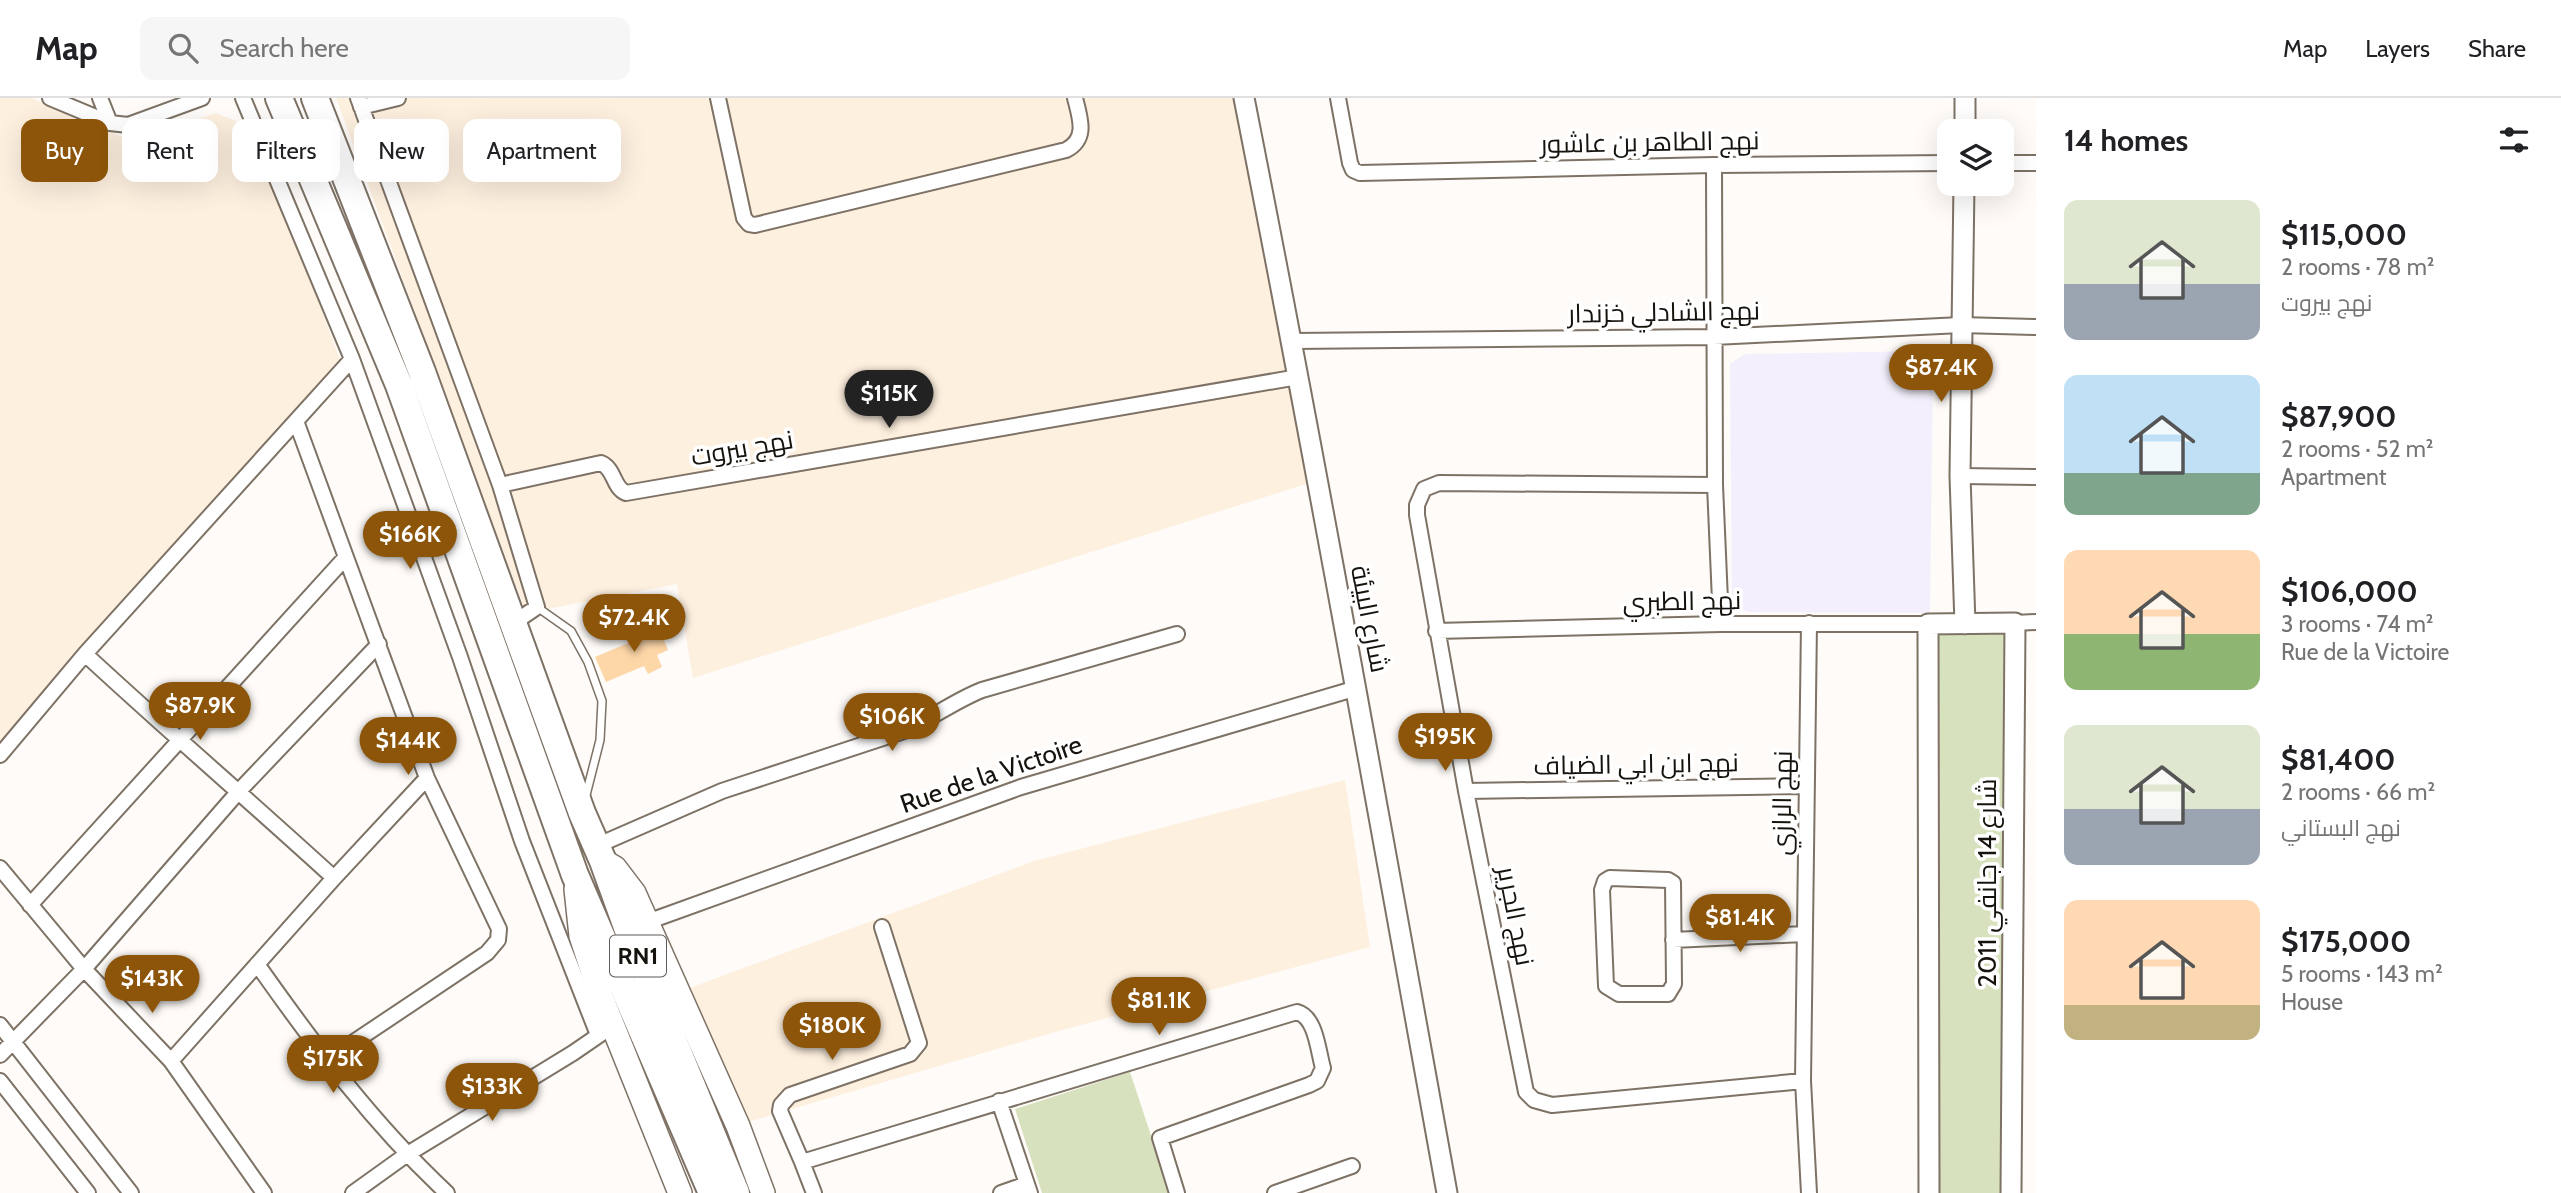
<!DOCTYPE html>
<meta charset="utf-8">
<style>
body{margin:0;font-family:Cabin,Cairo,sans-serif;background:#f6f6f6;color:#202124;height:100vh;display:flex;flex-direction:column;font-size:26px;white-space:nowrap}
*{box-sizing:border-box;margin:0}
p{font-size:23px;color:#757577}
.icon{flex:none;width:38px;height:38px;fill:none;stroke:currentColor;stroke-width:2;stroke-linecap:round;stroke-linejoin:round}
.map{position:relative;flex:1;overflow:hidden}
.drawer{display:flex;flex-direction:column;background:#fff;width:525px}
.drawer>*{flex:none}
.banner{position:absolute;left:21px;top:21px;width:665px;height:63px;display:flex;gap:14px}
.controls{position:absolute;left:1937px;top:21px;display:grid;gap:14px}
.controls a{display:grid;place-items:center;width:77px;height:77px;border-radius:14px;background:#fff;box-shadow:0 7px 28px #0002;font-size:35px}
.price{position:absolute;translate:-50% -60px;padding:0 16px;border-radius:24px;background:#8c5509;color:#fff;font-size:23px;line-height:46px;filter:drop-shadow(0 2px 4px #0008)}
.price::after{content:'';position:absolute;left:50%;top:42px;width:21px;height:16px;margin-left:-10px;background:inherit;clip-path:polygon(0 0,100% 0,50% 100%)}
.price.current{background:#222;color:#fff}
ul{padding:0;list-style:none}
li{display:flex;align-items:center;gap:21px;height:175px;padding:0 28px}
li span{display:grid;place-items:center;flex:none;width:196px;height:140px;border-radius:14px;color:#555}
li>.icon{margin-inline-start:auto}
span .icon{width:84px;height:84px;fill:#fffc;stroke-width:1}
li b{font-size:30px}
h2{display:flex;justify-content:space-between;align-items:center;height:84px;padding:0 28px;font-size:30px}
.pill{padding:0 24px;border-radius:14px;background:#fff;box-shadow:0 7px 28px #0002;font-size:24px;line-height:63px}
.pill.current{background:#8c5509;color:#fff}
header{display:flex;align-items:center;gap:42px;box-sizing:border-box;height:98px;padding:0 35px;background:#fff;border-bottom:2px solid #e0e0e0}
header strong{font-size:33px}
nav{display:flex;gap:38px;margin-inline-start:auto;font-size:24px}
.search{width:490px;height:63px;background:#f6f6f6;display:flex;align-items:center;gap:18px;box-sizing:border-box;padding:0 24px;border-radius:14px;color:#757577;font-size:26px}
main{display:flex;flex:1;min-height:0}
.map>svg:first-child{display:block}
.built{fill:#fef0df}
.education{fill:#f3effc}
.green{fill:#d8e1bd}
.building{fill:#fed7a9}
.lines{fill:none;stroke-linecap:round;stroke-linejoin:round}
.lane-casing{stroke:#7d7265;stroke-width:10}
.street-casing{stroke:#7d7265;stroke-width:18}
.secondary-casing{stroke:#7d7265;stroke-width:23}
.primary-casing{stroke:#7d7265;stroke-width:26}
.highway-casing{stroke:#7d7265;stroke-width:30}
.lane{stroke:#fff;stroke-width:7}
.street{stroke:#fff;stroke-width:14}
.secondary{stroke:#fff;stroke-width:19}
.primary{stroke:#fff;stroke-width:23}
.highway{stroke:#fff;stroke-width:26}
.labels{text-anchor:middle;stroke-width:7;stroke-linejoin:round;paint-order:stroke}
.shield{fill:#fff;stroke:#5c5956;stroke-width:2}
.shield-label{font-size:24px;font-weight:bold;fill:#16120d}
.street-label{font-size:26px;fill:#16120d;stroke:#fff}
</style>
<header>
<strong>Map</strong>
<div class="search"><svg class="icon" aria-label="search" viewBox="0 0 24 24"><circle cx="10" cy="10" r="6"/><path d="M15 15l6 6"/></svg>Search here</div>
<nav><a>Map</a><a>Layers</a><a>Share</a></nav>
</header>
<main>
<div class="map">
<svg width="2036" height="1095" viewBox="0 0 2036 1095">
<rect width="100%" height="100%" fill="#fefbf8"/>
<!-- built -->
<path class="built" d="M0 0H32L132 43 216 15 255 31 340 262 0 645Z
M336 0H1251L1325 380 693 580 677 486 526 515Z
M1345 682 1370 849 1055 934 744 1025 684 892 1034 763Z"/>
<!-- education -->
<path class="education" d="M1933 253 1930 515 1748 514 1732 506 1730 266 1745 256Z"/>
<!-- green -->
<path class="green" d="M2012 524 2011 1095H1929L1935 529Z
M1130 974 1170 1095H1042L1015 1011Z"/>
<!-- building -->
<path class="building" d="M656 523 668 552 657 557 662 569 648 576 644 568 606 584 595 559 633 543 630 534Z"/>
<g class="lines">
<defs>
<path id="lane" d="M537 509 571 533 588 564 602 603 600 642 585 701"/>
<path id="street" d="M50 0 110 25 128 27 202 0
M100 0 110 25
M243 0 352 261 460 559 522 743 598 937
M358 0 500 387 537 509 512 526
M718 0 744 120 749 126 755 127 1066 52C1088 41 1080 20 1075 0
M1338 0 1350 65 1353 72 1360 75 1714 67 1950 65
M361 9 398 0
M2002 65H2036
M1714 67 1715 387 1721 526
M1292 243 1714 239 1961 227 2036 229
M296 323 427 680 499 831 498 842 487 855 327 962
M1960 378 2036 379
M500 387 601 365C615 371 613 390 626 395L1298 279
M1715 387 1439 385 1424 391 1417 407V417L1466 693 1526 994 1534 1002 1552 1007 1803 983
M2015 525 2036 524
M1436 533 1721 526H1928
M85 556C167 632 251 704 334 780
M0 657 85 556 352 261
M1466 693 1807 688
M596 748 722 693 904 633C931 621 954 603 982 592L1177 536
M0 770 84 871 171 963 264 1095
M1610 780 1668 782 1673 785 1674 886 1668 896H1619L1606 888 1602 792 1605 783Z
M30 807 345 460
M647 824 1021 689 1357 590
M1673 842 1804 836
M257 866C314 947 374 1027 447 1095
M0 927 131 1095
M0 957 84 871 239 693 379 546
M171 963 334 780 427 680
M0 983 88 1095
M999 1003 1030 1095
M802 1064 780 1013 781 1007 790 997 910 956 919 945 882 829
M353 1095 406 1057 573 955 605 933
M814 1095 802 1064 1297 914C1316 919 1318 953 1323 970L1317 983 1309 987 1160 1040 1177 1095
M1001 1095 1027 1086
M1275 1095 1352 1068
M1809 1095 1803 983 1809 525"/>
<path id="secondary" d="M1244 0C1316 364 1381 730 1447 1095
M1965 33V0
M1964 86 1960 378 1965 526
M1929 1095 1928 526 2015 525 2011 1095"/>
<path id="primary" d="M603 763 615 770 634 795 738 1028 763 1095
M576 791 581 838 600 896 680 1095"/>
<path id="highway" d="M279 0 399 287 575 777 712 1095
M315 0 422 274 582 715 603 763 628 832 736 1095"/>
</defs>
<!-- lane casing -->
<use href="#lane" class="lane-casing"/>
<!-- street casing -->
<use href="#street" class="street-casing"/>
<!-- secondary casing -->
<use href="#secondary" class="secondary-casing"/>
<!-- primary casing -->
<use href="#primary" class="primary-casing"/>
<!-- highway casing -->
<use href="#highway" class="highway-casing"/>
<!-- lane -->
<use href="#lane" class="lane"/>
<!-- street -->
<use href="#street" class="street"/>
<!-- secondary -->
<use href="#secondary" class="secondary"/>
<!-- primary -->
<use href="#primary" class="primary"/>
<!-- highway -->
<use href="#highway" class="highway"/>
</g>
<g class="labels">
<!-- shield labels -->
<rect class="shield" x="610" y="837.5" width="56" height="41" rx="5"/>
<g class="shield-label">
<text x="638" y="866">RN1</text>
</g>
<!-- street labels -->
<g class="street-label">
<text transform="translate(1650 44) rotate(-1)" y="9">نهج الطاهر بن عاشور</text>
<text transform="translate(1664 214) rotate(-1)" y="9">نهج الشادلي خزندار</text>
<text transform="translate(742 350) rotate(-10)" y="9">نهج بيروت</text>
<text transform="translate(1682 503) rotate(-1)" y="9">نهج الطبري</text>
<text transform="translate(1370 521) rotate(79)" y="9">شارع البيئة</text>
<text transform="translate(1636 666) rotate(-1)" y="9">نهج ابن ابي الضياف</text>
<text transform="translate(991 676) rotate(-19)" y="9">Rue de la Victoire</text>
<text transform="translate(1782 705) rotate(-89)" y="9">نهج الرازي</text>
<text transform="translate(1987 785) rotate(-90)" y="9">شارع 14 جانفي 2011</text>
<text transform="translate(1516 818) rotate(79)" y="9">نهج الجرير</text>
</g>
</g>
</svg>
<div class="controls">
<a><svg class="icon" aria-label="layers" viewBox="0 0 24 24"><path d="M12 4l9 5-9 5-9-5zM3 14l9 5 9-5"/></svg></a>
</div>
<b class="price" style="left:1941px;top:306px">$87.4K</b>
<b class="price current" style="left:889px;top:332px">$115K</b>
<b class="price" style="left:410px;top:473px">$166K</b>
<b class="price" style="left:634px;top:556px">$72.4K</b>
<b class="price" style="left:200px;top:644px">$87.9K</b>
<b class="price" style="left:892px;top:655px">$106K</b>
<b class="price" style="left:1445px;top:675px">$195K</b>
<b class="price" style="left:408px;top:679px">$144K</b>
<b class="price" style="left:1740px;top:856px">$81.4K</b>
<b class="price" style="left:152px;top:917px">$143K</b>
<b class="price" style="left:1159px;top:939px">$81.1K</b>
<b class="price" style="left:832px;top:964px">$180K</b>
<b class="price" style="left:333px;top:997px">$175K</b>
<b class="price" style="left:492px;top:1025px">$133K</b>
<div class="banner">
<a class="pill current">Buy</a>
<a class="pill">Rent</a>
<a class="pill">Filters</a>
<a class="pill">New</a>
<a class="pill">Apartment</a>
</div>
</div>
<section class="drawer">
<h2>14 homes<svg class="icon" aria-label="filters" viewBox="0 0 24 24"><path d="M4 7h16M4 17h16"/><circle cx="9" cy="7" r="2"/><circle cx="15" cy="17" r="2"/></svg></h2>
<ul>
<li><span style="background:linear-gradient(#dfe7d0 60%,#9aa5b1 0)"><svg class="icon" aria-label="home" viewBox="0 0 24 24"><path d="M3 11l9-7 9 7M6 9v11h12V9"/></svg></span><div><b>$115,000</b><p>2 rooms · 78 m²</p><p>نهج بيروت</p></div></li>
<li><span style="background:linear-gradient(#bfe0f5 70%,#7fa58c 0)"><svg class="icon" aria-label="home" viewBox="0 0 24 24"><path d="M3 11l9-7 9 7M6 9v11h12V9"/></svg></span><div><b>$87,900</b><p>2 rooms · 52 m²</p><p>Apartment</p></div></li>
<li><span style="background:linear-gradient(#ffd9b3 60%,#8fb573 0)"><svg class="icon" aria-label="home" viewBox="0 0 24 24"><path d="M3 11l9-7 9 7M6 9v11h12V9"/></svg></span><div><b>$106,000</b><p>3 rooms · 74 m²</p><p>Rue de la Victoire</p></div></li>
<li><span style="background:linear-gradient(#dfe7d0 60%,#9aa5b1 0)"><svg class="icon" aria-label="home" viewBox="0 0 24 24"><path d="M3 11l9-7 9 7M6 9v11h12V9"/></svg></span><div><b>$81,400</b><p>2 rooms · 66 m²</p><p>نهج البستاني</p></div></li>
<li><span style="background:linear-gradient(#ffd9b3 75%,#c2b280 0)"><svg class="icon" aria-label="home" viewBox="0 0 24 24"><path d="M3 11l9-7 9 7M6 9v11h12V9"/></svg></span><div><b>$175,000</b><p>5 rooms · 143 m²</p><p>House</p></div></li>
</ul>
</section>
</main>
